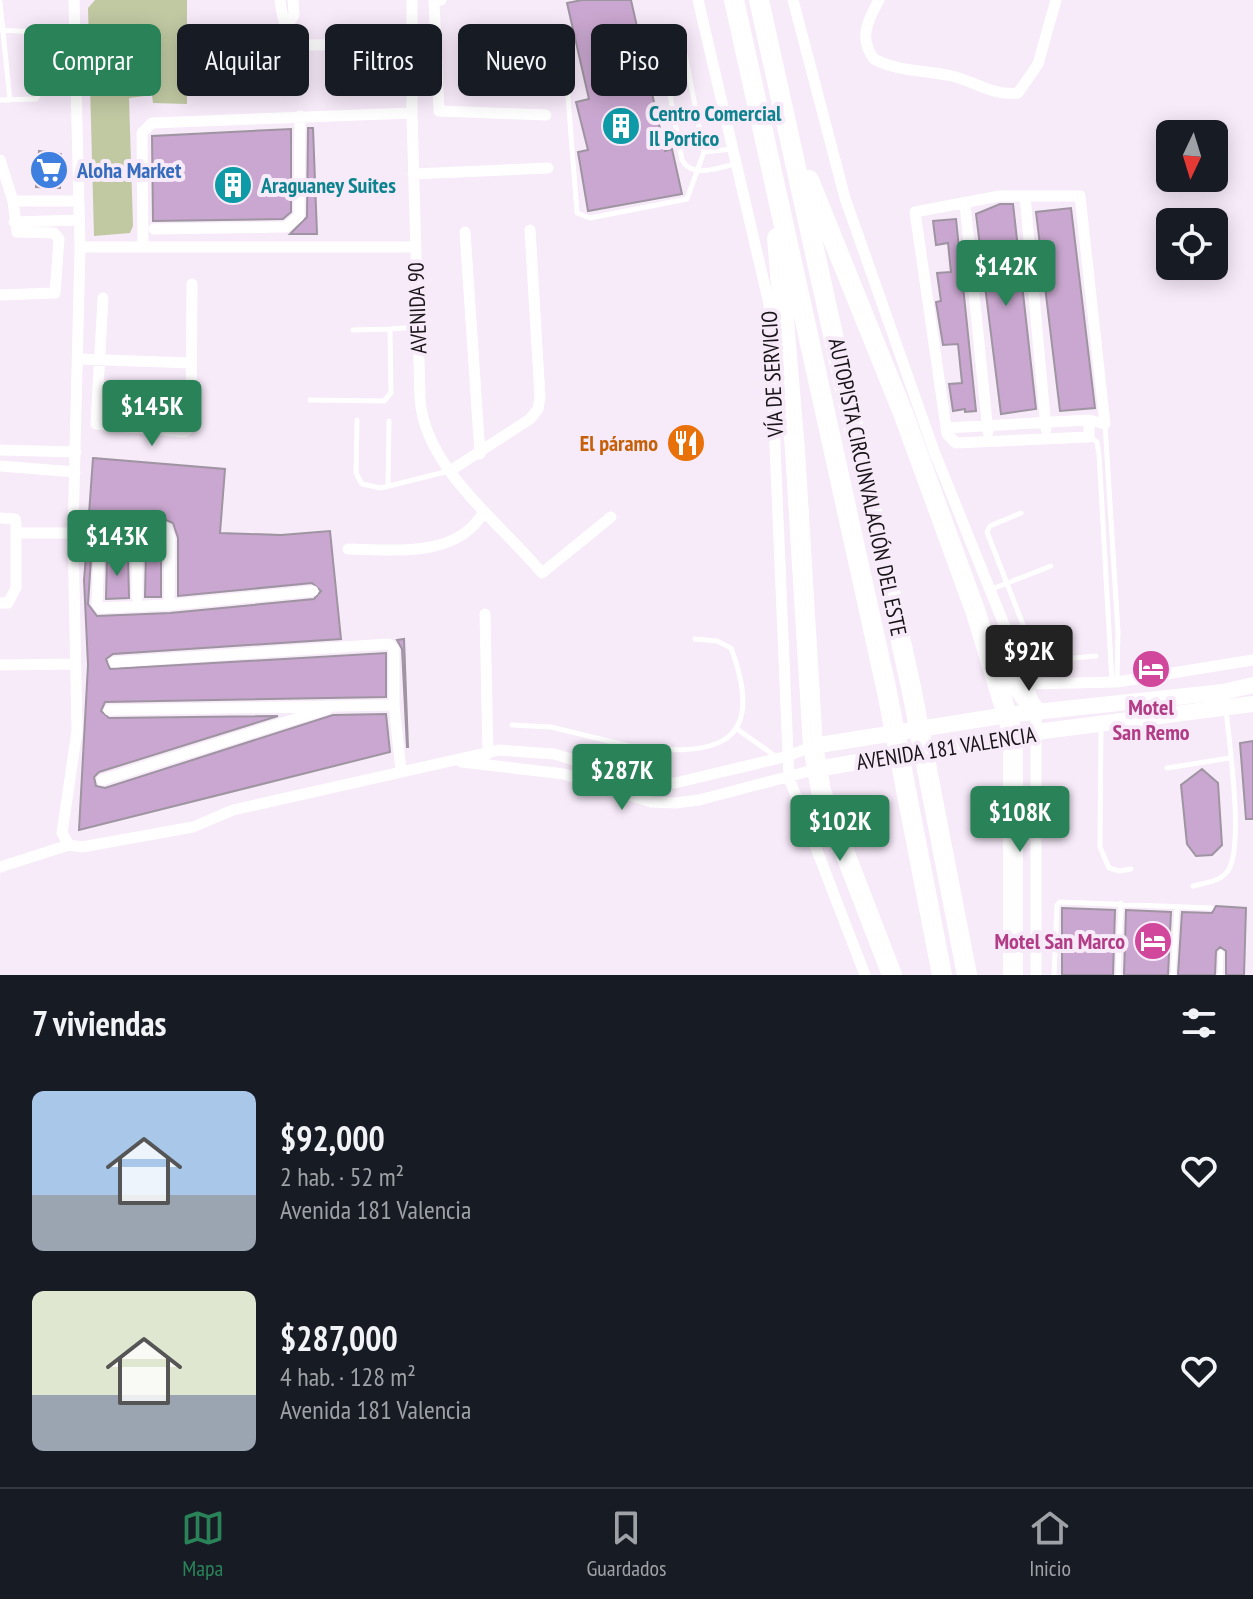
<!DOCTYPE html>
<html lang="es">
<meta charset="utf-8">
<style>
body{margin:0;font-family:"PT Sans Narrow",sans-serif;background:#20242c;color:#f1f3f6;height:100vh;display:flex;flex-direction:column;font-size:30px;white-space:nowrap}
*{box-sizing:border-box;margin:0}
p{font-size:26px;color:#9ea1a6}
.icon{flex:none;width:44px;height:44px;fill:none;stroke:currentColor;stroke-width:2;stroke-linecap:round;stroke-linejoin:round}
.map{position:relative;height:975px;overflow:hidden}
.drawer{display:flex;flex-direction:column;background:#171b24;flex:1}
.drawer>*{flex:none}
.top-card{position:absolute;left:24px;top:24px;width:800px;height:72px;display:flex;gap:16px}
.needle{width:52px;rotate:184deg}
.tools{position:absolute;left:1156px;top:120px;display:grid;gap:16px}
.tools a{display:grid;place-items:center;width:72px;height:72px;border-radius:12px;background:#171b24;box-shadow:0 4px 20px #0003;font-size:40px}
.price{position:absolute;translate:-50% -68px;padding:0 18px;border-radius:8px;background:#2a8358;color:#fff;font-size:26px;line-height:52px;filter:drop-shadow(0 2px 4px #0008)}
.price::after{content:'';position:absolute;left:50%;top:48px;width:24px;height:18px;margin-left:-12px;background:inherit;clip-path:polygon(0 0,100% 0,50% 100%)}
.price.active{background:#222;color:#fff}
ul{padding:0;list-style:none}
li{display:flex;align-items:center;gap:24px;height:200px;padding:0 32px}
li span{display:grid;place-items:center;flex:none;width:224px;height:160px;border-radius:12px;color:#555}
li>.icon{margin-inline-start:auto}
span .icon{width:96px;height:96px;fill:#fffc;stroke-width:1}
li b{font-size:34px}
h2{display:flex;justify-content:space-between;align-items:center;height:96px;padding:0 32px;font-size:34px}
.pill{padding:0 28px;border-radius:12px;background:#171b24;box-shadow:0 4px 20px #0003;font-size:28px;line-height:72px}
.pill.active{background:#2a8358;color:#fff}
.tab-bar{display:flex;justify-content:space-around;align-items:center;height:112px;border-top:2px solid #363941;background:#171b24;font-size:22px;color:#9ea1a6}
.tab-bar a{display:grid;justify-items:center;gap:4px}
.tab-bar .active{color:#2a8358}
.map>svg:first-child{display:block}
.green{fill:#c1c9a3}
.building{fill:#caa7d0;stroke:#9f94a1;stroke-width:2}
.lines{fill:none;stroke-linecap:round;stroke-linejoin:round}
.lane{stroke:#fff;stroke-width:5}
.street{stroke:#fff;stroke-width:11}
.secondary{stroke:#fff;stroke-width:16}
.highway{stroke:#fff;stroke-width:20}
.labels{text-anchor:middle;stroke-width:8;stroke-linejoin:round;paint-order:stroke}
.culture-label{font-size:22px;font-weight:bold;fill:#0d838f;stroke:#f7eaf9;text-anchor:start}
.shop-label{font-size:22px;font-weight:bold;fill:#366cbe;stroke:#f7eaf9;text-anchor:start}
.street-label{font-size:22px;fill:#181418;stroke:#f7eaf9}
.food-label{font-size:22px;font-weight:bold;fill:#c56008;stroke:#f7eaf9;text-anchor:end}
.hotel-label{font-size:22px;font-weight:bold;fill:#b23c85;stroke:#f7eaf9}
</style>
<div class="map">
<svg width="1253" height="975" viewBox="0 0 1253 975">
<rect width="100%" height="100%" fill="#f7eaf9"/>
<!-- green -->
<path class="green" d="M95 0H187V104L153 103 152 95 129 98 133 226 130 233 94 236 88 8Z"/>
<!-- building -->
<path class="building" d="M582 0H631L665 151 672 149 682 194 588 211 578 152 588 150 576 102 589 99 567 3Z
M308 128H313L317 234H290L307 217Z
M291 129V212L283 219 153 221 152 136Z
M39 151 61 154 60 188 36 187Z
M1000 204H1013L1036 409 1001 414 976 214Z
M1071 208 1095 408 1060 411 1036 212Z
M956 219 976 411 965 412V409L953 411 949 384 962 383 958 344 943 345 936 302 941 301 937 273 951 272 948 243 936 245 933 221Z
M93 458 225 469 220 533 281 535 330 531 341 639 113 654 106 659 110 669 386 653V697L105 702 101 711 109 718 278 716 99 772 94 777 96 786 105 788 333 715 386 714 390 752 79 830 88 665 84 580 88 531H152L161 540V597H145L146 549 142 542 104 538 92 544 88 604 97 616 170 613 314 599 321 591 312 583 178 596V538L173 523 154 515 89 514Z
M107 555 128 557 129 598 106 599Z
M404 639 408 747H407L402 649 397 640Z
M1253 741V819H1246L1240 743Z
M1202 769 1218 783 1222 845 1212 855 1196 856 1187 844 1181 785Z
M1216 906 1246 908 1244 975H1226V951L1220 947 1216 951 1215 975H1178L1182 912 1212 913Z
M1062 908 1115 910 1113 975H1062Z
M1126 910 1171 912 1168 975H1124Z"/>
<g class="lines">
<!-- lane -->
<path class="lane" d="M0 2 10 100
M0 30 37 32 42 88 36 99 0 100
M565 58 577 213 590 218 687 199 704 152
M732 149 704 152 685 54 678 44 666 46 663 57 682 160C693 179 717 168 735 164
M353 330 390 329
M310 400 384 401 391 393 390 329 417 327
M357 420 356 473 362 484 381 488 449 471
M1105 424 1118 632 1117 681
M1090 437 1097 442 1099 454 1112 682
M388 486 389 421
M1021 513 990 526 987 532 1034 653 1041 661 1096 656
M992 589 1051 566
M512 725 551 727 629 746
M1101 726 1100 847 1109 868 1120 871 1131 869
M737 729 775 756
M1167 768 1230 758
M618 772 629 746C712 757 769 749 731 648L717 641 695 639
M1193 886C1204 883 1219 882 1227 872 1245 851 1229 741 1226 710
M1054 975 1057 905 1060 902 1211 908
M1118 975 1121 903
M1173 975 1177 907
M1220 975 1221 952"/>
<!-- street -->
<path class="street" d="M280 0C281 17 288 28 289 46
M412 0V113L420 398C424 468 500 522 542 573L611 517
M441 0 434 1 439 111 546 115
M698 0 769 304 789 778 865 975
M793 0 845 198 934 451 1028 684 1036 712V975
M879 0C868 20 858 38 874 59 899 72 925 70 952 76 976 82 993 96 1018 93L1038 64 1056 0
M288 24 294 15 293 0
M201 47 372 44
M0 160 13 201 17 232 54 233 59 239 55 293 0 295
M413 174 548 168
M1025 196 1046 429
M13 201H79
M965 204 988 432
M14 222 79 220
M154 229 286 227 299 216 300 116
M465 232 480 454
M143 246 142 133 152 123 412 113
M80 247H415
M103 298 96 424 184 432 191 426 192 284
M78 359 191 363
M946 428 1089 420 1105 424 1080 196H999L915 212 947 434 956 443 1089 437V420
M0 450 76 452
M0 466 75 472
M450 471 530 419 538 409 540 397 530 230
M0 518 15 519 16 523V588L8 603H0
M74 522 153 523 165 527 170 538 169 605 313 591
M16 533H73
M348 549C395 550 459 558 484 511
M137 597V549L103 546 99 549 97 604 100 608 168 605
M485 614 488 754
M114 662 389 644 394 649V705
M0 665 75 664
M1028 684 1117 682 1253 660
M109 710 394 705 401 770
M462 762 564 774 651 802 675 803 699 800 817 769
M102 780 327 709
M69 845 62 833 77 731 73 533 80 247 74 0
M0 867 69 845 82 847 193 827 233 810 499 750 554 754 654 783H675L788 756 813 746"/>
<!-- secondary -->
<path class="secondary" d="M813 746 1007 715 1223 692 1253 685
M817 769 1013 735 1253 704"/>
<!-- highway -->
<path class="highway" d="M734 0 887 692 942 975
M759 0 911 687 967 975
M809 180 903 413 976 613 1013 735V975
M777 238 795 450 813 746 821 791 892 975
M997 658 1036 712"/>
</g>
<!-- icons -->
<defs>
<symbol id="building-disc" viewBox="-11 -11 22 22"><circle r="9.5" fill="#0f9aa8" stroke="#f7eaf9"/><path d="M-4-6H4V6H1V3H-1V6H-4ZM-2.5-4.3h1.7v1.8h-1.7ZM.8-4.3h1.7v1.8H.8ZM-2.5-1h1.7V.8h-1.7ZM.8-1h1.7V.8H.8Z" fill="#fff"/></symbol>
<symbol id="supermarket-disc" viewBox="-11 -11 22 22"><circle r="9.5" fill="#3f7fe0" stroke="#f7eaf9"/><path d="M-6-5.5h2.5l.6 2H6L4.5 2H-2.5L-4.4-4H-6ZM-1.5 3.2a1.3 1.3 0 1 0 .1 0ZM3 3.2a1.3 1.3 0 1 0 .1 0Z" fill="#fff"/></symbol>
<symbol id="restaurant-disc" viewBox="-11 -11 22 22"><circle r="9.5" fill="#e8710a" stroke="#f7eaf9"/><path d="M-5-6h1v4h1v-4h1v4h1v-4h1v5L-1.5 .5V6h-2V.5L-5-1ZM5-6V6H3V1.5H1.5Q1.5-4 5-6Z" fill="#fff"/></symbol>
<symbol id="hotel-disc" viewBox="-11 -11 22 22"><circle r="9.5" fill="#d1479c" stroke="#f7eaf9"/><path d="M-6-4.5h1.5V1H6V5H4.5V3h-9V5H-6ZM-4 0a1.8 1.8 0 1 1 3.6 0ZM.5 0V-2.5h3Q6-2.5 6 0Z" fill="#fff"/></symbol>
</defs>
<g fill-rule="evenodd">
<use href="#building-disc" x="599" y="104" width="44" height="44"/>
<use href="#supermarket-disc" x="27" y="148" width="44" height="44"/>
<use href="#building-disc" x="211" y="163" width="44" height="44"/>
<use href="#restaurant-disc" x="664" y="421" width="44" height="44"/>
<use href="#hotel-disc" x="1129" y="647" width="44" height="44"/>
<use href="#hotel-disc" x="1131" y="919" width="44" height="44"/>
</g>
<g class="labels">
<!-- culture labels -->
<g class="culture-label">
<text x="649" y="121">Centro Comercial<tspan x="649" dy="25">Il Portico</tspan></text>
<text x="261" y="193">Araguaney Suites</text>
</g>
<!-- shop labels -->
<g class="shop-label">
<text x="77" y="178">Aloha Market</text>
</g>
<!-- street labels -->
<g class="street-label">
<text transform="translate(417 308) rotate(-92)" y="8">AVENIDA 90</text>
<text transform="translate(772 374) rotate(-93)" y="8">VÍA DE SERVICIO</text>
<text transform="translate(868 487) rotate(78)" y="8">AUTOPISTA CIRCUNVALACIÓN DEL ESTE</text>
<text transform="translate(946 748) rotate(-9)" y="8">AVENIDA 181 VALENCIA</text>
</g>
<!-- food labels -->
<g class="food-label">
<text x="658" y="451">El páramo</text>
</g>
<!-- hotel labels -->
<g class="hotel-label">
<text x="1151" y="715">Motel<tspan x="1151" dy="25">San Remo</tspan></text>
<text x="1125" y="949" text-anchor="end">Motel San Marco</text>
</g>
</g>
</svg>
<div class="tools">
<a><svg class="needle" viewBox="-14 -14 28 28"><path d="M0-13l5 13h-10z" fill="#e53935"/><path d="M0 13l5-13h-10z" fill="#9ea1a6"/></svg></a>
<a><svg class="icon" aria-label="locate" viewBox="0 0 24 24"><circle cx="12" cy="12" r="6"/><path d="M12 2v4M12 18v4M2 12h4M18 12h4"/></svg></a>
</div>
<b class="price" style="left:1006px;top:308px">$142K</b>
<b class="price" style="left:152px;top:448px">$145K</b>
<b class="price" style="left:117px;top:578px">$143K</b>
<b class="price active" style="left:1029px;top:693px">$92K</b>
<b class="price" style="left:622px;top:812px">$287K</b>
<b class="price" style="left:1020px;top:854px">$108K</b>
<b class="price" style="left:840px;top:863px">$102K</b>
<div class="top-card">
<a class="pill active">Comprar</a>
<a class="pill">Alquilar</a>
<a class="pill">Filtros</a>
<a class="pill">Nuevo</a>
<a class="pill">Piso</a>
</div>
</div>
<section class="drawer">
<h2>7 viviendas<svg class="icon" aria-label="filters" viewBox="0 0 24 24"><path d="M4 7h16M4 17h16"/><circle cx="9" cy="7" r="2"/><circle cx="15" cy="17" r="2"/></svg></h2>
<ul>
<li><span style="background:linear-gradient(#a9c7e8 65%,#9aa5b1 0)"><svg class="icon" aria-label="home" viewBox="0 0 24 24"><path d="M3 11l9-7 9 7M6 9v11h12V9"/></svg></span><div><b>$92,000</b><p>2 hab. · 52 m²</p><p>Avenida 181 Valencia</p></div><svg class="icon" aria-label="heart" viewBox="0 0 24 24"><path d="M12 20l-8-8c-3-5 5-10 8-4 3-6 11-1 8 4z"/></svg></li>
<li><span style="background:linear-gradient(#dfe7d0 65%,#9aa5b1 0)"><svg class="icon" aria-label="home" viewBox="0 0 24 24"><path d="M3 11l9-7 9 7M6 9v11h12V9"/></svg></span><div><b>$287,000</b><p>4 hab. · 128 m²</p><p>Avenida 181 Valencia</p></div><svg class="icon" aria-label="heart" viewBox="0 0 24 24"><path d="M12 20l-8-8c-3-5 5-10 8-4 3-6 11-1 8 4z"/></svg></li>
</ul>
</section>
<nav class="tab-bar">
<a class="active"><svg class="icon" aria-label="map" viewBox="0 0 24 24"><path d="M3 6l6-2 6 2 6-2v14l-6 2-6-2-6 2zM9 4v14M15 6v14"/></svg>Mapa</a>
<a><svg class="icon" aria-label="saved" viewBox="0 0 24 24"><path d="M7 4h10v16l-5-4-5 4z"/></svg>Guardados</a>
<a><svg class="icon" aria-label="home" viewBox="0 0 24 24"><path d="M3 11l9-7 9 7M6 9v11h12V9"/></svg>Inicio</a>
</nav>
